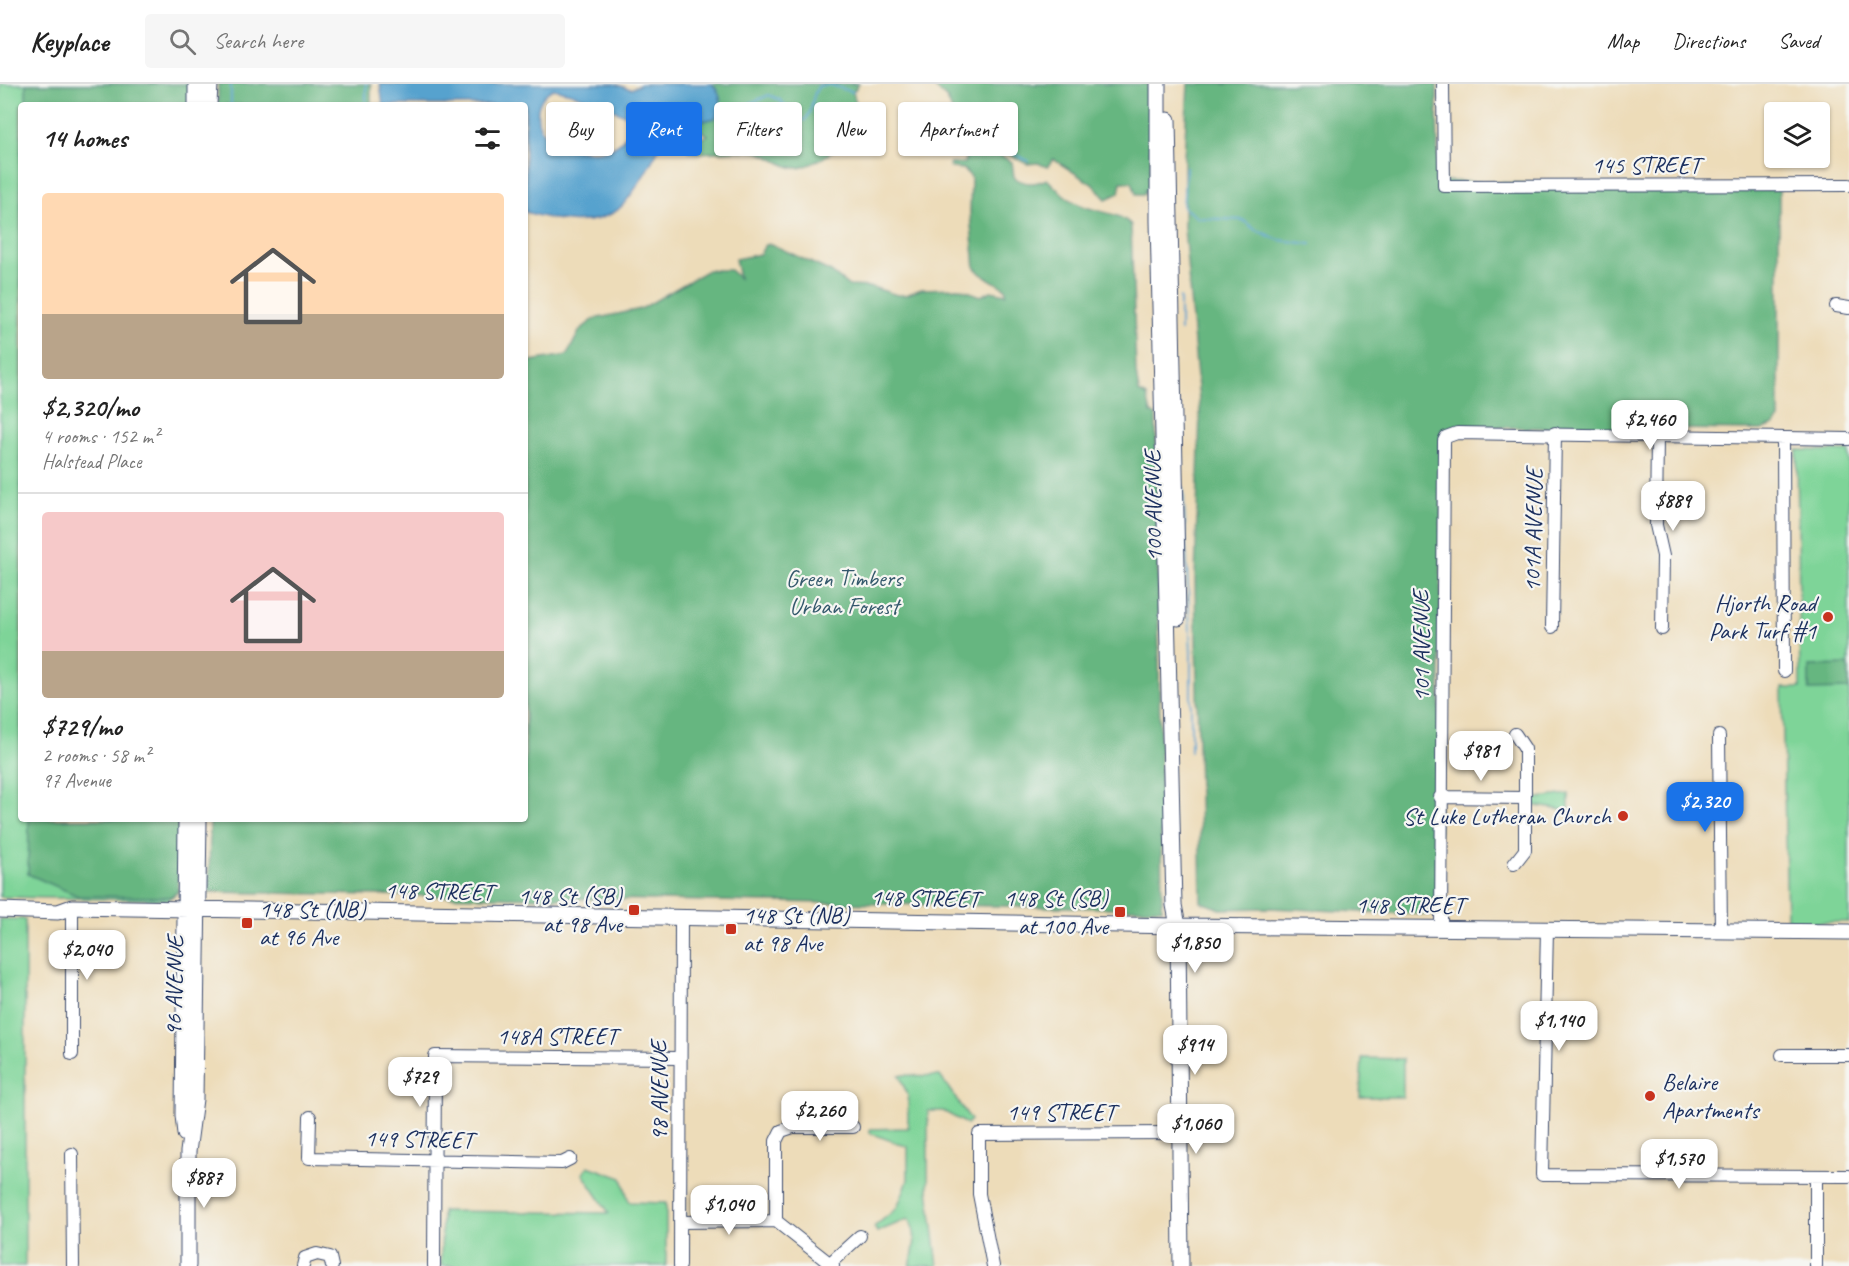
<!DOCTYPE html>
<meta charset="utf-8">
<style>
body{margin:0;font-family:Caveat,sans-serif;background:#f6f6f6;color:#222;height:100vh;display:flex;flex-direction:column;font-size:22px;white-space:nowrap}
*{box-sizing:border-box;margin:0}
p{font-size:20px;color:#767676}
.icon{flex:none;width:33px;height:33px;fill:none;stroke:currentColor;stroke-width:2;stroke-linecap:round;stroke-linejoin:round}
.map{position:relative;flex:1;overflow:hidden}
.side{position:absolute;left:18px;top:18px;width:510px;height:720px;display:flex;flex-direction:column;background:#fff;border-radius:6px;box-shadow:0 2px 4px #0004}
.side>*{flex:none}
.hud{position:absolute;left:546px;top:18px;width:570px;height:54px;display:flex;gap:12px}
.fabs{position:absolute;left:1764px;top:18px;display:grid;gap:12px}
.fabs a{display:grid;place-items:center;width:66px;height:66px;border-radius:6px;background:#fff;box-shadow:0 2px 4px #0004;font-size:30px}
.price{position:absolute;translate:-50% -51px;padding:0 14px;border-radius:12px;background:#fff;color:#222;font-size:20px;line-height:39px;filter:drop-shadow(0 2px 3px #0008)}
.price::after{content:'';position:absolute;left:50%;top:36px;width:18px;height:14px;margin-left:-9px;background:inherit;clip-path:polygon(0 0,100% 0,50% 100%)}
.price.selected{background:#1a73e8;color:#fff}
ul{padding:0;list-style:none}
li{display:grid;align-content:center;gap:12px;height:318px;padding:0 24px}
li+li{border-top:2px solid #e0e0e0}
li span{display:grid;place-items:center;height:186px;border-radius:6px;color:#555}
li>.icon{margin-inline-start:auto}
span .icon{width:108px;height:108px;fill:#fffc;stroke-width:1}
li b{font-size:26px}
h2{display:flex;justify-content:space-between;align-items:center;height:72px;padding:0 24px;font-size:26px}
.chip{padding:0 21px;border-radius:6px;background:#fff;box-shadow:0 2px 4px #0004;font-size:21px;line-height:54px}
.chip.selected{background:#1a73e8;color:#fff}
header{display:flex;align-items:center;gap:36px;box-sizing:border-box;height:84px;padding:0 30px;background:#fff;border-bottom:2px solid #e0e0e0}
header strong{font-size:28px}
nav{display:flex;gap:33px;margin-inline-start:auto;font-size:21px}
.search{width:420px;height:54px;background:#f6f6f6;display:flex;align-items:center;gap:15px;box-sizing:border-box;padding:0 21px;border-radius:6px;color:#767676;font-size:22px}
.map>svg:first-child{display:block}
.green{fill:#7ed498;stroke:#4c827b;stroke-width:1.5}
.forest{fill:#66b680;stroke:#40726f;stroke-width:1.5}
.water{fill:#56a2ce;stroke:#386896;stroke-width:1.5;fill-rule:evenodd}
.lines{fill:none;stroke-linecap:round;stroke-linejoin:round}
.stream{stroke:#56a2ce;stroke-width:2}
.minor-casing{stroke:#3a496c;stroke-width:14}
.major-casing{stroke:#3a496c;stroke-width:17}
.minor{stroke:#fff;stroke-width:12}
.major{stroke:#fff;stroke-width:15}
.poi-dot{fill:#c8321e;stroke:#f6f6f2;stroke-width:2}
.labels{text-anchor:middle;stroke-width:4.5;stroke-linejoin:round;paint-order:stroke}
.street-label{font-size:24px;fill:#1b2f5e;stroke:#f6f6f2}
.park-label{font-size:24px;fill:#34586c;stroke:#f6f6f2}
.poi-label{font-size:24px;fill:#1b2f5e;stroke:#f6f6f2;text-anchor:end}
</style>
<header>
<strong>Keyplace</strong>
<div class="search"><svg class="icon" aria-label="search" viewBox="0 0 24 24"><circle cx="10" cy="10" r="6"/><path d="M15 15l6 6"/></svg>Search here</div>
<nav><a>Map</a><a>Directions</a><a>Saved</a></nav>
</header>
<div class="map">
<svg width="1849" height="1182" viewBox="0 0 1849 1182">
<rect width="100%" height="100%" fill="#f6f6f2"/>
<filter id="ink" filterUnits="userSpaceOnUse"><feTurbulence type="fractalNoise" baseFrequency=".0167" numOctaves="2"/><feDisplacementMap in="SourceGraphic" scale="12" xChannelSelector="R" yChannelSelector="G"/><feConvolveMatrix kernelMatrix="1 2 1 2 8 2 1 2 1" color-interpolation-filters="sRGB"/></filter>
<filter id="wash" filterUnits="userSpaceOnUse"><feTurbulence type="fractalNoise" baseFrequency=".008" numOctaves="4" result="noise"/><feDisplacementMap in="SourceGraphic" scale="24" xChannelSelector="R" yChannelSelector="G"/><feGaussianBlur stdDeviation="1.35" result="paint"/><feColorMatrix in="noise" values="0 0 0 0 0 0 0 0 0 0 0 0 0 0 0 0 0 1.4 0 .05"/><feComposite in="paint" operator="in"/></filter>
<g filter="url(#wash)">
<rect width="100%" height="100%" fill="#eddcb9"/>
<!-- green -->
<path class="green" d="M0 0H192V21H21V735H179L178 808 168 816 0 813Z
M1797 366 1849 367V838L1787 839 1782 604H1800Z
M1569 710V727L1531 721V715Z
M0 835H25V1182H0Z
M1362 974 1403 975V1013H1360Z
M899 991 940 992 971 1036 967 1040 943 1027H928V1105L938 1182H910C914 1166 919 1149 908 1135L877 1148 874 1143 897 1124 908 1096V1063L870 1049V1045L908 1044V1012Z
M588 1082 622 1094 629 1118 666 1119V1182H441L442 1127 609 1129 583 1090Z"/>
<!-- forest -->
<path class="forest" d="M26 0H192V21H26Z
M218 0H371V21H218Z
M712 0H859L853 8 861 38C856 54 811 86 795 84 781 82 769 70 756 68 734 64 712 71 690 68L685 62 708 51 699 46H688L684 42 715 34 716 4Z
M931 0H1148L1151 75 1149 106H1145V110H1136L1132 98H1121L1119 109 1106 115 1092 100 1053 75 1047 83 1038 79 1027 80 967 49 940 62 936 60 947 53 957 38 947 15Z
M1188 0H1437L1438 86 1442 97 1779 105V335L1774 341 1762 346 1455 343 1442 347 1438 826 1433 831 1269 824 1220 825 1201 818 1195 496 1200 328 1184 144V74Z
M985 63 1012 78 1014 93C1024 101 1036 100 1047 95 1057 105 1067 116 1083 122 1098 128 1121 129 1131 141L1136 289 1139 308 1147 312 1151 329 1156 332 1162 825 209 808 210 735H525V278L567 271 580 246 594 235 641 225 708 186H730L739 194 735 175 760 170 765 161 771 160 831 188 849 202 872 203 897 211H906L921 205 959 204 981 212 991 207 1006 210V205L981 190 975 184 970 130 971 93 963 85 951 84 949 80 964 79 969 68Z
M1849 581V605L1809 606V582Z
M29 735H179L178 808 170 813 78 812 28 790Z"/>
<!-- water -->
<path class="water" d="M380 0H614L631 5 641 0H712C721 9 725 24 715 34L670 45C658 65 633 116 616 127 589 145 553 136 525 128V21H383ZM553 5 571 9 628 32 631 39C624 75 575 72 550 55 532 42 534 14 553 5Z"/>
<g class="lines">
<!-- stream -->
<path class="stream" d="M366 0V21
M231 21V0
M720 26H735L769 11 780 16 797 36H805C814 27 810 12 819 2L831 1 853 8
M956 41 969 45 1028 77
M1186 84 1183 123 1198 134 1243 136 1254 145 1279 156 1311 160
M1180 247V214
M1183 403 1191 568V667"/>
</g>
</g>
<g filter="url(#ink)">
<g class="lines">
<defs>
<path id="minor" d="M1443 0 1444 102 1849 101
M1836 222 1849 224
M1657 352 1656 441 1663 472 1662 545
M1783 355 1784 587
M1552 543 1555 349
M1719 652 1721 847
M1440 713 1524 714
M1514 780 1525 766V665L1515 650
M1441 844 1444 357 1446 353 1457 349 1849 355
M1547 844 1542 1091 1849 1092
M72 970V823
M1782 971H1849
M310 1033 309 1074 562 1079 570 1075
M72 1070 73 1182
M1816 1092V1182
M776 1137V1057L781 1047 793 1043H853
M776 1137 833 1182
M680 1138 776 1137
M303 1182 305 1174 317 1170 330 1173 332 1182
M434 1182 435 972 680 974
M680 1182 681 832
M827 1182 860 1152
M993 1182 979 1110V1050L1179 1049"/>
<path id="major" d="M1158 0V137L1174 821 1178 842 1181 1182
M196 21V0
M209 21 210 0
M1168 36 1178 534
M0 826 58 828 72 823 1178 842 1849 848
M185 1050 183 1031 186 735
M188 1182V1068L195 1015 199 735"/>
</defs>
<!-- minor casing -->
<use href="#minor" class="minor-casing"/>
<!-- major casing -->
<use href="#major" class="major-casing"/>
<!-- minor -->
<use href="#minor" class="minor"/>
<!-- major -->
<use href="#major" class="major"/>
</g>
</g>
<!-- markers -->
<g class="poi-dot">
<circle cx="1828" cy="533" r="6"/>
<circle cx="1623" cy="732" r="6"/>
<rect x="628" y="820" width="12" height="12" rx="3"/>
<rect x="1114" y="822" width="12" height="12" rx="3"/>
<rect x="241" y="833" width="12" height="12" rx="3"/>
<rect x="725" y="839" width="12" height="12" rx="3"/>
<circle cx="1650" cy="1012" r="6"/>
</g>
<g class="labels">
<!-- street labels -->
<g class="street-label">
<text x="1646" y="89">145 STREET</text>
<text transform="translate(1153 422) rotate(-91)" y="8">100 AVENUE</text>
<text transform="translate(1533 446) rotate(-89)" y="8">101A AVENUE</text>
<text transform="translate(1421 562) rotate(-90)" y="8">101 AVENUE</text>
<text transform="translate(439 807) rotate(1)" y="8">148 STREET</text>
<text transform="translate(925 814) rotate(1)" y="8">148 STREET</text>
<text x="1410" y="829">148 STREET</text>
<text transform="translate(174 902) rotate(-89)" y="8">96 AVENUE</text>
<text x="557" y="960">148A STREET</text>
<text transform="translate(659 1007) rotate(-90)" y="8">98 AVENUE</text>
<text x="1061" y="1036">149 STREET</text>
<text transform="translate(419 1055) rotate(1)" y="8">149 STREET</text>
</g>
<!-- park labels -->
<g class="park-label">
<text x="844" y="502">Green Timbers<tspan x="844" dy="28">Urban Forest</tspan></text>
</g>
<!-- poi labels -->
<g class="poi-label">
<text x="1816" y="527">Hjorth Road<tspan x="1816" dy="28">Park Turf #1</tspan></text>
<text x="1611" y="740">St Luke Lutheran Church</text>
<text x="622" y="820">148 St (SB)<tspan x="622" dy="28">at 98 Ave</tspan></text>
<text x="1108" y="822">148 St (SB)<tspan x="1108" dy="28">at 100 Ave</tspan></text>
<text x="259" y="833" text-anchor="start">148 St (NB)<tspan x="259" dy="28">at 96 Ave</tspan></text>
<text x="743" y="839" text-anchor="start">148 St (NB)<tspan x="743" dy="28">at 98 Ave</tspan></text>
<text x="1662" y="1006" text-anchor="start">Belaire<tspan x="1662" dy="28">Apartments</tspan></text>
</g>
</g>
</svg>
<div class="fabs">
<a><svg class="icon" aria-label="layers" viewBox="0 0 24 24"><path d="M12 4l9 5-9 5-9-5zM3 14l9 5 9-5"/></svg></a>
</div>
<b class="price" style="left:1650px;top:367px">$2,460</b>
<b class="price" style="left:1673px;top:448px">$889</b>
<b class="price" style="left:1481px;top:698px">$981</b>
<b class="price selected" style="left:1705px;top:749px">$2,320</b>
<b class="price" style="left:1195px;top:890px">$1,850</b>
<b class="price" style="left:87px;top:897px">$2,040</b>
<b class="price" style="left:1559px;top:968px">$1,140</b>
<b class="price" style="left:1195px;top:992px">$914</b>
<b class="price" style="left:420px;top:1024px">$729</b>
<b class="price" style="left:820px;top:1058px">$2,260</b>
<b class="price" style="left:1196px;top:1071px">$1,060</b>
<b class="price" style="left:1679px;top:1106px">$1,570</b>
<b class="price" style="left:204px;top:1125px">$887</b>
<b class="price" style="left:729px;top:1152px">$1,040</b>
<div class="hud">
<a class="chip">Buy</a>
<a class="chip selected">Rent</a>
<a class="chip">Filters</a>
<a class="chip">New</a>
<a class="chip">Apartment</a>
</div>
<section class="side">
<h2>14 homes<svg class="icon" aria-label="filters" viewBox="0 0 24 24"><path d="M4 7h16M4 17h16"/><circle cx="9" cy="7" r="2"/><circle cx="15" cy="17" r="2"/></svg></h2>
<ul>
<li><span style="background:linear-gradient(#ffd9b3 65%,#b9a48a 0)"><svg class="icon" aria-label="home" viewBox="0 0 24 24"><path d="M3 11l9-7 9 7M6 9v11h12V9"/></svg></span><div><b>$2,320/mo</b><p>4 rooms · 152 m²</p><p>Halstead Place</p></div></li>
<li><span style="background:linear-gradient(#f6c9c9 75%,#b9a48a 0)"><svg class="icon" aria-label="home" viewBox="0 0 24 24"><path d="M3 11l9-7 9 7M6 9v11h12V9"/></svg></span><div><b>$729/mo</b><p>2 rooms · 58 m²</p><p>97 Avenue</p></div></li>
</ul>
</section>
</div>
